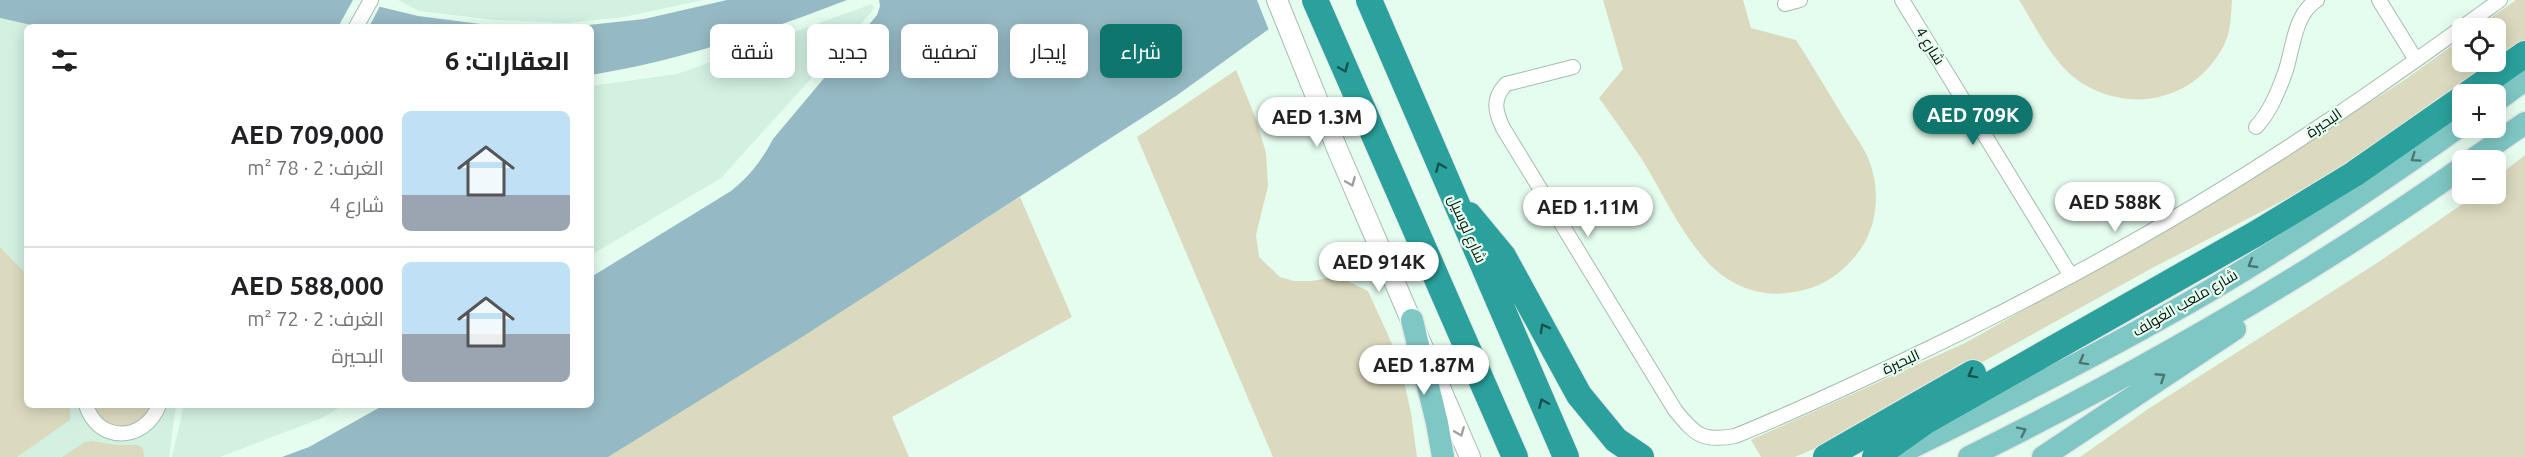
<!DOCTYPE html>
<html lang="ar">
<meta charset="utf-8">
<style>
body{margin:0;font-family:Ubuntu,Cairo,sans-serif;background:#f2f2f2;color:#202124;direction:rtl;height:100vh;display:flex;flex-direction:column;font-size:22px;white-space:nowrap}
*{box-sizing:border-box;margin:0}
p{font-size:20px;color:#757577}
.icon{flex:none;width:33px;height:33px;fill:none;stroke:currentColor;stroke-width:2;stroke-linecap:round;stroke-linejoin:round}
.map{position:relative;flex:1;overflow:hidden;direction:ltr}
.details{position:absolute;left:24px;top:24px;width:570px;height:384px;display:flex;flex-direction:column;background:#fff;border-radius:9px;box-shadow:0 3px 15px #0003;direction:rtl}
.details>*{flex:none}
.hud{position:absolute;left:612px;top:24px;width:570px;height:54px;direction:rtl;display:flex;gap:12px}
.controls{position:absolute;left:2452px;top:18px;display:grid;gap:12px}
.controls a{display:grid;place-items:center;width:54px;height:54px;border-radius:9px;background:#fff;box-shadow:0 3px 15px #0003;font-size:30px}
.price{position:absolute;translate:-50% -51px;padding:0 14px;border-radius:21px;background:#fff;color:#222;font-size:20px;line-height:39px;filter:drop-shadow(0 2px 3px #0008)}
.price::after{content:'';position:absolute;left:50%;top:36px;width:18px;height:14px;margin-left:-9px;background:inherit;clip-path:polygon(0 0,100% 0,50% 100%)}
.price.current{background:#0f766e;color:#fff}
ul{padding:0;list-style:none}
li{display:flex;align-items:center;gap:18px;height:150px;padding:0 24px}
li+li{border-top:2px solid #e0e0e0}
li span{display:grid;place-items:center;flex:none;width:168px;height:120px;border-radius:9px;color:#555}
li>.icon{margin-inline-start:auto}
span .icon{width:72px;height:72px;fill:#fffc;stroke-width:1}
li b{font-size:26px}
h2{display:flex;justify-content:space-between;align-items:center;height:72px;padding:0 24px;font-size:26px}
.pill{padding:0 21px;border-radius:9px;background:#fff;box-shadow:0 3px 15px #0003;font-size:21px;line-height:54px}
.pill.current{background:#0f766e;color:#fff}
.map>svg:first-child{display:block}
.built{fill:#d2f1e1}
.green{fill:#dbd9be}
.water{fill:#96bac5}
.pier{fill:#e5fdef}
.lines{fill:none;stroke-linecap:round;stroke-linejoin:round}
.street-casing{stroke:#a5bcaf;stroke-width:16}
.secondary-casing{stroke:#a5bcaf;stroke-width:22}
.primary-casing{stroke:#e6e7e7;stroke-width:25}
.highway-casing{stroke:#e6e7e7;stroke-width:28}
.street{stroke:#fff;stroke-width:14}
.secondary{stroke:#fff;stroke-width:20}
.primary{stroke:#7fc7c4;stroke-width:22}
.highway{stroke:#2aa19c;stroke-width:26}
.oneway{stroke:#18524e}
.oneway2{stroke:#4a7672}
.oneway3{stroke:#9da09f}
.labels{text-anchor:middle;stroke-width:4.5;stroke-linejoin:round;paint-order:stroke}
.street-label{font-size:15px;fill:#0a120e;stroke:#e5fdef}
</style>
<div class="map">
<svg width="2525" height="457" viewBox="0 0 2525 457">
<rect width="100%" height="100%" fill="#e5fdef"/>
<!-- built -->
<path class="built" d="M398 0H703L624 17 566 23 495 20 419 11Z
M872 4 874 9 721 178 591 255V86L677 74Z
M0 18 40 27H27V405H176L169 457H0Z
M184 405H343L322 418 220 457H172Z"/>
<!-- green -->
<path class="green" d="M1603 0H1743L1751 28 1796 40C1811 63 1825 87 1839 110 1848 126 1862 143 1869 160 1880 189 1878 222 1862 247 1850 265 1833 280 1814 287 1780 298 1752 296 1723 276 1689 251 1665 197 1643 161 1629 140 1614 119 1599 98L1623 69Z
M2019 0H2232C2231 15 2231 31 2224 45 2198 97 2137 114 2087 86 2055 69 2038 30 2019 0Z
M2516 0H2525V46L2327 178 2156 266 1861 429 1795 457H1761L1751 440 1967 342 2231 192 2403 81 2463 38V62H2496V28H2476Z
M1236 70 1256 119 1266 153 1268 186 1256 235 1259 257 1280 277 1294 281H1312L1337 276 1368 291 1399 359 1411 413 1417 457H1273L1137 137Z
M2525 155V457H2080L2148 409 2377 263 2477 194H2496V178Z
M1020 197 1072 317 892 417 909 457H608Z
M0 247 27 275V405H70V420L17 457H0Z
M93 405H152C139 436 106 433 93 405Z
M92 441 117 445H137L143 448 144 457H62L85 442Z"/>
<!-- water -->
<path class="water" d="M0 0H352L418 16 496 26 549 27H40L0 18Z
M727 0H847C764 32 679 61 591 75V27H570L644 19Z
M879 0H1309L1176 96 802 337 608 457H282L309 447 384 405H591V277L731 191C750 176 762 160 773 139L877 15 880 6Z"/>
<!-- pier -->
<path class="pier" d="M353 0 381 4 369 27H338Z
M1257 0H1312L1270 33Z"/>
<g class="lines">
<defs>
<path id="street" d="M1902 0 2071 276
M2379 0 2416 60
M1785 4 1800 0
M356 27 371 0
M1573 67 1506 84C1492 99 1495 111 1503 128L1675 410C1695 435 1703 442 1735 436 1790 414 1843 389 1896 364 2045 294 2190 214 2326 122 2385 83 2443 41 2500 0
M2256 127C2270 112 2278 92 2285 73 2293 50 2294 14 2317 0
M86 405C98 444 145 442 159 405"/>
<path id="secondary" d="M1277 0 1338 151 1470 457"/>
<path id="primary" d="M2496 101 2525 80
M2472 160 2525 123
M1412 320 1437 423 1443 457
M1892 457C1993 408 2092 358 2190 302 2284 248 2374 187 2463 124
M1969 457C2140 372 2307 277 2463 167
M2043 457 2235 329"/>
<path id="highway" d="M1315 0 1515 457
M1369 0 1566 457
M2468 94 2525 54
M1469 215 1503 256 1579 395 1616 440 1641 457
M1826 457 1973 373
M1875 457 1926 421 2257 233 2354 174 2463 98"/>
</defs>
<!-- street casing -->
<use href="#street" class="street-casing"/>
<!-- secondary casing -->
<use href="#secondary" class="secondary-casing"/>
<!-- primary casing -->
<use href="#primary" class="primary-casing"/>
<!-- highway casing -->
<use href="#highway" class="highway-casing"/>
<!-- street -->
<use href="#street" class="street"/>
<!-- secondary -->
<use href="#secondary" class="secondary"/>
<!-- primary -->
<use href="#primary" class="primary"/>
<!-- highway -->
<use href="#highway" class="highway"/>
</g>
<!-- one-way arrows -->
<defs><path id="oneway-chevron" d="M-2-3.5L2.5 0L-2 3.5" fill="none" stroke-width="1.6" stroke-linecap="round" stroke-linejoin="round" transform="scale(1.5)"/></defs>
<g class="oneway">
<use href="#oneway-chevron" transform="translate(1344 68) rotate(67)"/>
<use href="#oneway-chevron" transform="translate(1440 167) rotate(-113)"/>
<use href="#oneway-chevron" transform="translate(1544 328) rotate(-119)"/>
<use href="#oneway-chevron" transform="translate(1972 374) rotate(151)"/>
<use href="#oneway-chevron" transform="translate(1543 403) rotate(-113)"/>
</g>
<g class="oneway2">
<use href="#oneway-chevron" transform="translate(2415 158) rotate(145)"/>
<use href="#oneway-chevron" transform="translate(2252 264) rotate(149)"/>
<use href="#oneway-chevron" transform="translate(2083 361) rotate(151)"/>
<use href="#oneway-chevron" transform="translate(2161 377) rotate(-33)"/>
<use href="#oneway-chevron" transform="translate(2022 431) rotate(-26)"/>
</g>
<g class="oneway3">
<use href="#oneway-chevron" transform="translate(1351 182) rotate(67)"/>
<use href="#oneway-chevron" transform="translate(1460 432) rotate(68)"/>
</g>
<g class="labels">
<!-- street labels -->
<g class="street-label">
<text transform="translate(1930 46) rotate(58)" y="5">شارع 4</text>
<text transform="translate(2324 123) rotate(-34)" y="5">البحيرة</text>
<text transform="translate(1467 229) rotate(66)" y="5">شارع لوسيل</text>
<text transform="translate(2185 303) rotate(-30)" y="5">شارع ملعب الغولف</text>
<text transform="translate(1901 362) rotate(-25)" y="5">البحيرة</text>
</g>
</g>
</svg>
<div class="controls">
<a><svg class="icon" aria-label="locate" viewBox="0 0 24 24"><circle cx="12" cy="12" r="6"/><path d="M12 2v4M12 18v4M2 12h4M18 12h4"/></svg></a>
<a>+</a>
<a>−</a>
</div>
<b class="price current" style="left:1973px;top:146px">AED 709K</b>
<b class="price" style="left:1317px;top:148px">AED 1.3M</b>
<b class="price" style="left:2115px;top:233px">AED 588K</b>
<b class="price" style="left:1588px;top:238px">AED 1.11M</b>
<b class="price" style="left:1379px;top:293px">AED 914K</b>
<b class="price" style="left:1424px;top:396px">AED 1.87M</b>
<div class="hud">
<a class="pill current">شراء</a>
<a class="pill">إيجار</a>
<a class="pill">تصفية</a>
<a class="pill">جديد</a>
<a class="pill">شقة</a>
</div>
<section class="details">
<h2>العقارات: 6<svg class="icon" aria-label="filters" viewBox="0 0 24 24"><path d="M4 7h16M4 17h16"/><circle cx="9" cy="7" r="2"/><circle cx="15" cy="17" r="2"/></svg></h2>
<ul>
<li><span style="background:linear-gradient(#bfe0f5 70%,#9aa5b1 0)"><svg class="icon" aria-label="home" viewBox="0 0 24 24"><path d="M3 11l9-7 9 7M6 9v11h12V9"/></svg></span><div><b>AED 709,000</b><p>الغرف: 2 · 78 m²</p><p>شارع 4</p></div></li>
<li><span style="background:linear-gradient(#bfe0f5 60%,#9aa5b1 0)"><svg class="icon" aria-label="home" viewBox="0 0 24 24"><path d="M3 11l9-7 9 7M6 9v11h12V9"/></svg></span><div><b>AED 588,000</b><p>الغرف: 2 · 72 m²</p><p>البحيرة</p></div></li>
</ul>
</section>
</div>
